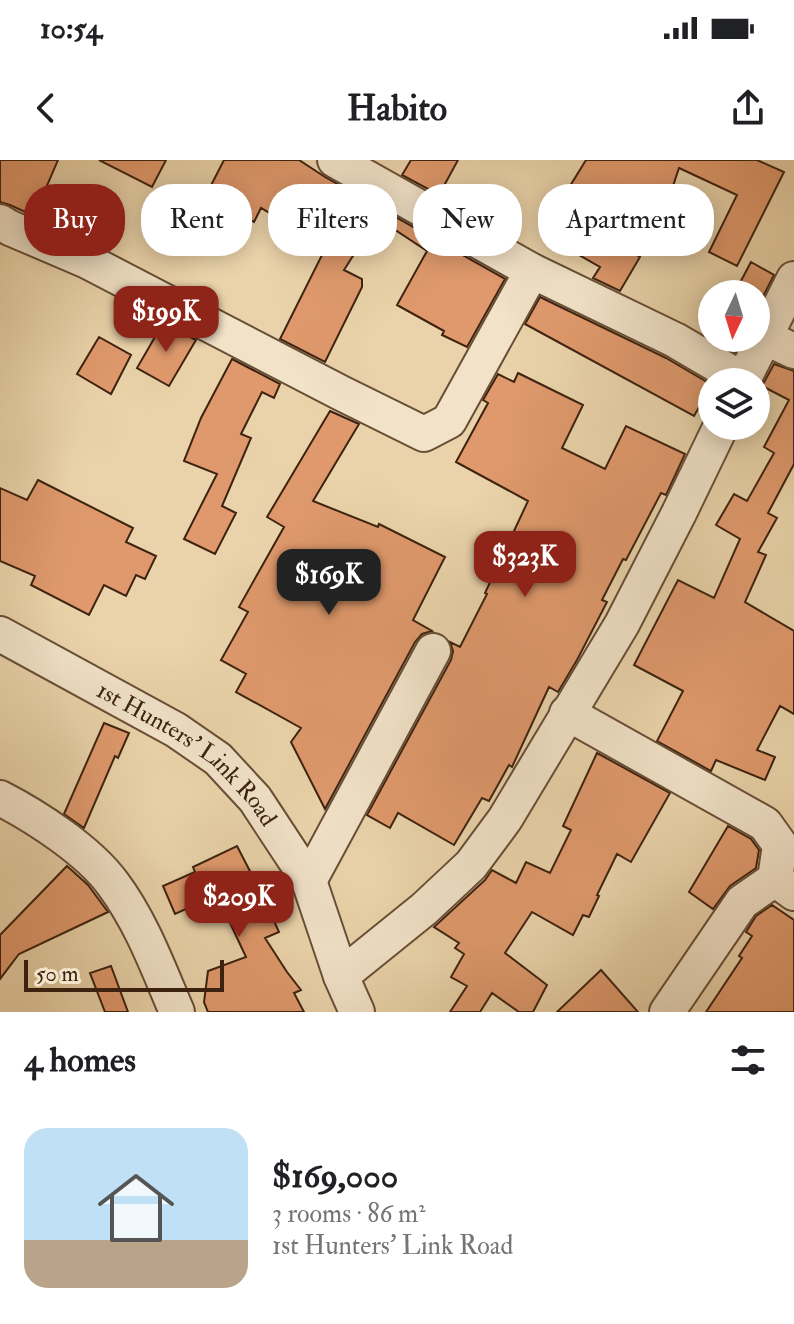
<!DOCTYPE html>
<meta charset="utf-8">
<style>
body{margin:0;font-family:"IM FELL Double Pica",serif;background:#f6f6f6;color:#202124;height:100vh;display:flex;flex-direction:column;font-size:30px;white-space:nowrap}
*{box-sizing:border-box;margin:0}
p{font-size:26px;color:#757577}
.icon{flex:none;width:44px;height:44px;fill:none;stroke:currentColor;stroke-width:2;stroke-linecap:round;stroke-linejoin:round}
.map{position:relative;height:852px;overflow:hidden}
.sheet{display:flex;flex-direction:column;background:#fff;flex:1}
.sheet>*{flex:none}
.guide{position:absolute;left:24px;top:24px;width:746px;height:72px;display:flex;gap:16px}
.needle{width:52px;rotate:184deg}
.buttons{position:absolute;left:698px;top:120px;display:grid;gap:16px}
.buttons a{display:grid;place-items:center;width:72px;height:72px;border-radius:50%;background:#fff;box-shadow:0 4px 20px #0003;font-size:40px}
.scale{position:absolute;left:24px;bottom:20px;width:200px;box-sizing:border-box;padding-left:8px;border:4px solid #3d2210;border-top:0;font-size:22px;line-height:28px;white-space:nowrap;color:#3d2210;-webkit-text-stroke:6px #f1e2c8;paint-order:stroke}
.price{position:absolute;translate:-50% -68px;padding:0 18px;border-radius:16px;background:#8f2418;color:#fff;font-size:26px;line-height:52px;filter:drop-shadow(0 2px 4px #0008)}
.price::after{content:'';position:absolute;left:50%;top:48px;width:24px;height:18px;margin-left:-12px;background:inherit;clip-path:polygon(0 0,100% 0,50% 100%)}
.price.active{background:#222;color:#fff}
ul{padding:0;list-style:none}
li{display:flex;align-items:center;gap:24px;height:200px;padding:0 24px}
li span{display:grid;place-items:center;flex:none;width:224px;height:160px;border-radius:24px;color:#555}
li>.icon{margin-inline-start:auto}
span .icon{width:96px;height:96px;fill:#fffc;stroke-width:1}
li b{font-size:34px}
h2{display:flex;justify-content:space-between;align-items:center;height:96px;padding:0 24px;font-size:34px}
.chip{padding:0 28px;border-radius:32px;background:#fff;box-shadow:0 4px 20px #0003;font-size:28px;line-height:72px}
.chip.active{background:#8f2418;color:#fff}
.status{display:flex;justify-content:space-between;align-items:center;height:56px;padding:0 40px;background:#fff;direction:ltr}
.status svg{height:22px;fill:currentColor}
header{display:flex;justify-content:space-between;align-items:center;height:104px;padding:0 24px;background:#fff;font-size:36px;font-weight:700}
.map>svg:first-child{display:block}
.building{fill:#df996c;stroke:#3d2210;stroke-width:2}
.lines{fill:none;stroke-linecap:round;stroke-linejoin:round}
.minor-casing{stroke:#684e36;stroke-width:38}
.minor{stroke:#f1e2c8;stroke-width:34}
.labels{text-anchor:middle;stroke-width:7;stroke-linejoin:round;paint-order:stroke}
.street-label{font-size:24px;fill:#3d2210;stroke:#f1e2c8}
</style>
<div class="status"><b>10:54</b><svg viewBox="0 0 49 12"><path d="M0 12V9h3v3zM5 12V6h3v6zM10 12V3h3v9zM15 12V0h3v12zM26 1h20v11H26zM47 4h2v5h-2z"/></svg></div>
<header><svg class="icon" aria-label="back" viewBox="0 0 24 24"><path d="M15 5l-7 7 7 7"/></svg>Habito<svg class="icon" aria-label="share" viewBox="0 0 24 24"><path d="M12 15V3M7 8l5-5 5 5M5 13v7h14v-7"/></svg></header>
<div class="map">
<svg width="794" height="852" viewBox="0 0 794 852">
<rect width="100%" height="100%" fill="#ead3aa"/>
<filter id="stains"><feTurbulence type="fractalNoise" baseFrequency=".0025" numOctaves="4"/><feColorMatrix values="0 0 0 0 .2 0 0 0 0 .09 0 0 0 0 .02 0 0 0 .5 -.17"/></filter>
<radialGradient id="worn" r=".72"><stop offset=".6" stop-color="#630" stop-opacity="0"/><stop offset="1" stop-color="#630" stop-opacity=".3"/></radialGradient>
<!-- building -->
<path class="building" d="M0 0H58L34 56 10 45 0 42Z
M99 0H166L152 27Z
M224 0H299L325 17 505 119 467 187 442 175 444 171 397 145 427 91 377 58 344 110 362 119V127L325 202 280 179 326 87 261 48 254 62 205 37Z
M411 0H458L439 35 402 15Z
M586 0H757L784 12 737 106 709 92 737 35 679 8 669 38 660 35 657 46 653 45 631 92 640 97 620 131 593 118 600 107 551 79 563 57 554 52Z
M751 102 774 115 756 150V134H734Z
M540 137 666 198 712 225 694 256 525 164Z
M163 163 196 180 169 226 137 208Z
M99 177 131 195 111 234 77 214Z
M711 178H742L735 192Z
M232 199 280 224 274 238 262 232 241 274 251 278 222 346 236 353 215 394 184 379 217 314 184 301 201 258Z
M774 204 794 211V304L768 353 777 358 758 392 766 395 745 442 794 471V554L780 546 757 590 775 597 765 620 716 600 711 611 657 581 683 531 634 505 678 420 714 438 740 379 716 365 734 334 747 341 774 293 764 287 789 240 762 226Z
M518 213 583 245 562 288 605 309 626 266 685 294 666 335 661 333 626 400 623 399 602 440 607 442 577 500 558 532 549 527 512 607 509 605 489 641 482 638 454 685 398 653 390 668 367 655 451 500 453 491 450 482 460 487 487 434 485 433 528 341 456 302 488 243 483 240 498 214 514 222Z
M330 251 359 264 313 341 378 367 379 364 445 397 413 460 432 471 422 474 415 482 325 649 291 582 301 568 236 532 246 514 221 500 248 452 239 447 284 367 267 357Z
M38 320 133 368 126 382 156 396 145 419 136 415 126 436 104 425 89 455 31 425 35 416 0 401V328L27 340Z
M104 563 129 573 118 598 115 596 84 668 64 654Z
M597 593 670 633 631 702 617 694 597 735 599 736 589 757 583 755 573 775 532 752 505 793 547 825 533 852H519L492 833 480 852H450L467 826 451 817 464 794 455 788 459 783 434 767 485 720 492 710 516 723 526 702 550 713 571 670 563 666Z
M728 666 751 679 759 690 756 708 730 726 713 749 689 732Z
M237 686 252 715 255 737 262 734 279 772 265 778 287 812 301 830 294 833 304 852H208L204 842 208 811 246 797 217 735 175 754 163 726 195 712 193 707Z
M67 706 88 725 108 752 19 794 0 819V775Z
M772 745 794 760V852H706L742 798 739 796 752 776 746 772 756 756Z
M111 806 128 852H105L90 813Z
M601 810 638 852H557Z"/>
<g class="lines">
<defs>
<g id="minor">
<path d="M335 0 532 111 675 180 743 220"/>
<path d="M0 62 10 68 85 100 341 233 424 274 449 261 532 111"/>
<path d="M764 177 794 191"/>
<path d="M742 222 794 119"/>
<path id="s1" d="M0 474 176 570 218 599 255 639 309 721 341 816 357 852"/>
<path d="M567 553 765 664 780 685 775 719 794 733"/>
<path d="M0 638C37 657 89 691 113 724 142 763 158 808 177 852"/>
<path d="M309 721 433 491"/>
<path d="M341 816 424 749 471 705 505 659 622 464 679 353 721 266"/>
<path d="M667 852 742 742 775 719"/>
</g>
</defs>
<!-- minor casing -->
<use href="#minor" class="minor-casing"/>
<!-- minor -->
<use href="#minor" class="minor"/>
</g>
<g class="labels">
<!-- street labels -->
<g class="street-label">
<text dy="8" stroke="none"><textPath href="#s1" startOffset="224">1st Hunters' Link Road</textPath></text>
</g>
</g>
<rect width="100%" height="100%" filter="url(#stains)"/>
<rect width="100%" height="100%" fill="url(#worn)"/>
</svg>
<div class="buttons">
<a><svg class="needle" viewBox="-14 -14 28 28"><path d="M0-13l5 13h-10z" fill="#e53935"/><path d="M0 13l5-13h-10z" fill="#757577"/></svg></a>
<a><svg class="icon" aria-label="layers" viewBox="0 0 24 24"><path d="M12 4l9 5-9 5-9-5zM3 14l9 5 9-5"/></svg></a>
</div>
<div class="scale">50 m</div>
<b class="price" style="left:166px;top:194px">$199K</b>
<b class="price" style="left:525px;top:439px">$323K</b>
<b class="price active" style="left:329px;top:457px">$169K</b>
<b class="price" style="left:239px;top:779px">$209K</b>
<div class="guide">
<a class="chip active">Buy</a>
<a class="chip">Rent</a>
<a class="chip">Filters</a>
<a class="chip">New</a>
<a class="chip">Apartment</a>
</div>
</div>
<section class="sheet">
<h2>4 homes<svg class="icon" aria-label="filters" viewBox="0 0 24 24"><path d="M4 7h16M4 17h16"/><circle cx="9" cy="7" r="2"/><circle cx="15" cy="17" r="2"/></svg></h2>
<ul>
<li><span style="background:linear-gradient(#bfe0f5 70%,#b9a48a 0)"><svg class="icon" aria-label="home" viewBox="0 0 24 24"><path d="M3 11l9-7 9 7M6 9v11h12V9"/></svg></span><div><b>$169,000</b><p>3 rooms · 86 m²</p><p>1st Hunters' Link Road</p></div></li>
</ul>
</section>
